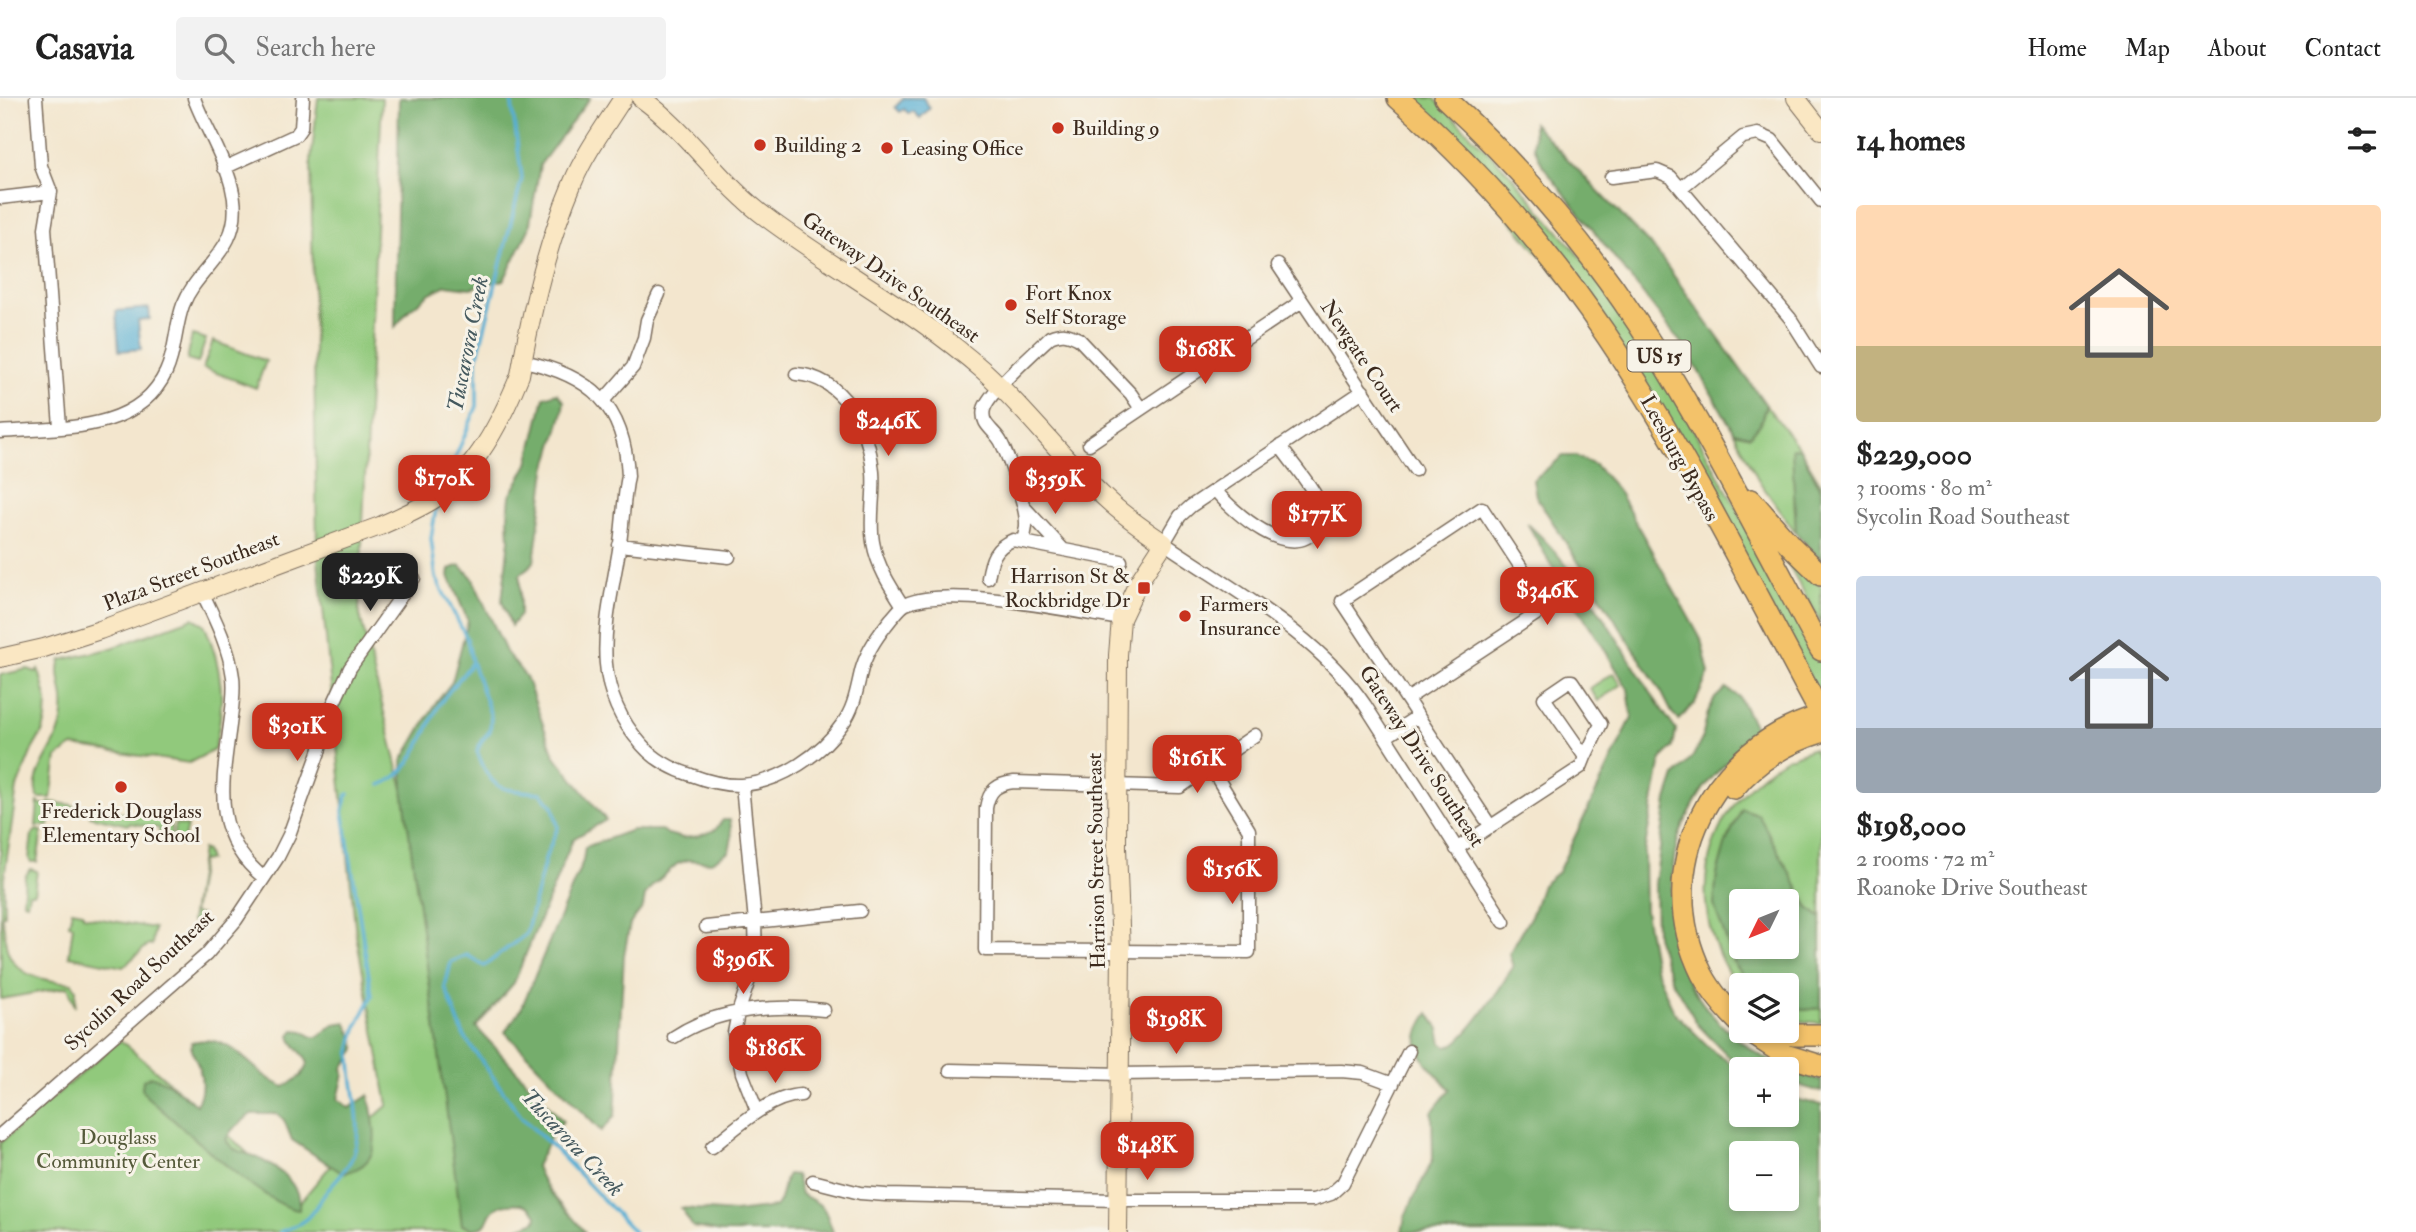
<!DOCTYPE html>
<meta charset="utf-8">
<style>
body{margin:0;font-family:"IM FELL Double Pica",serif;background:#f2f2f2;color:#222;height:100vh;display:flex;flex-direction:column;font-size:26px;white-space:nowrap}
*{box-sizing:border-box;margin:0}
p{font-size:23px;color:#767676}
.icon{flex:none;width:38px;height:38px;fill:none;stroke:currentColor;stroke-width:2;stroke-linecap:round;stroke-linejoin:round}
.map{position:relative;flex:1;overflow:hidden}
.drawer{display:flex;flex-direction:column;background:#fff;width:595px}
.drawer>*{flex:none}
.needle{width:46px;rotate:227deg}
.controls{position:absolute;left:1729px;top:791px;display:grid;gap:14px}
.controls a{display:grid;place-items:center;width:70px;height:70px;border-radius:7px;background:#fff;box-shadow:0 4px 10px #0003;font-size:35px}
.price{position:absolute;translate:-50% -60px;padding:0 16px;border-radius:14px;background:#c8321e;color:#fff;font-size:23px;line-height:46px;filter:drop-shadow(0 2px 4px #0008)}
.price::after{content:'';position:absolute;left:50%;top:42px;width:21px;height:16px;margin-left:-10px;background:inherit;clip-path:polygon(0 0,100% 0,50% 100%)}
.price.on{background:#222;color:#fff}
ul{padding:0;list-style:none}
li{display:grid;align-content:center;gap:14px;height:371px;padding:0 35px}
li span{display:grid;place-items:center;height:217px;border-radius:7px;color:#555}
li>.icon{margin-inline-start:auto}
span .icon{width:126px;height:126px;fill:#fffc;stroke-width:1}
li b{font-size:30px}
h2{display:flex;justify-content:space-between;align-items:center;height:84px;padding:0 35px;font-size:30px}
header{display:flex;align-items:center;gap:42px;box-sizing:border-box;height:98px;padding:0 35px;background:#fff;border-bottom:2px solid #e0e0e0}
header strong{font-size:33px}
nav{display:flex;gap:38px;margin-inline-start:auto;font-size:24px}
.search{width:490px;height:63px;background:#f2f2f2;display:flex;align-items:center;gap:18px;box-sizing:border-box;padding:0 24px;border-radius:7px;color:#767676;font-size:26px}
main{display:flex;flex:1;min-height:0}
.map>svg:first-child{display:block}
.green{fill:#91c97c;stroke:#667a4d;stroke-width:2}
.forest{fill:#74ad6c;stroke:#586c45;stroke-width:2;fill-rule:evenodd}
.water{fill:#57afd4;stroke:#496c79;stroke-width:2}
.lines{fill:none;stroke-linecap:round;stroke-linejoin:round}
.stream{stroke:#57afd4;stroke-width:3.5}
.street-casing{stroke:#7b6c5c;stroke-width:15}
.secondary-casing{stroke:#7b6c5c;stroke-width:20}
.highway-casing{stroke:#7b6c5c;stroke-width:24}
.street{stroke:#fff;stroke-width:12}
.secondary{stroke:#fae7c3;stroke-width:18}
.highway{stroke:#f3c26a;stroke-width:21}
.poi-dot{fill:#c8321e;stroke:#f7f3e8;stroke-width:2.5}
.labels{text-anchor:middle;stroke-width:6;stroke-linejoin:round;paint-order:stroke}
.shield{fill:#f7f3e8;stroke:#73665b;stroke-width:2}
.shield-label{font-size:19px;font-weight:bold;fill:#3b2a1e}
.poi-label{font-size:21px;fill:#3b2a1e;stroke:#f7f3e8;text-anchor:start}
.street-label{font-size:21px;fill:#3b2a1e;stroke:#f7f3e8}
.park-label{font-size:21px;fill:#555a3a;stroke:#f7f3e8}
.water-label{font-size:23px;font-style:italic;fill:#45595e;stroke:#f7f3e8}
</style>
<header>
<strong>Casavia</strong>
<div class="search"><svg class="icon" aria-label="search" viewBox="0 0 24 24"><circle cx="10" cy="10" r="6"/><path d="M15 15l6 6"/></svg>Search here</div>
<nav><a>Home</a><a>Map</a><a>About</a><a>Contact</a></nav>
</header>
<main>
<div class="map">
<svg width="1821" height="1134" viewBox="0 0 1821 1134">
<rect width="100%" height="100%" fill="#f7f3e8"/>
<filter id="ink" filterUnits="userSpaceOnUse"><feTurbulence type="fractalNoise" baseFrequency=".0143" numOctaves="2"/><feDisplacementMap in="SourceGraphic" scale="14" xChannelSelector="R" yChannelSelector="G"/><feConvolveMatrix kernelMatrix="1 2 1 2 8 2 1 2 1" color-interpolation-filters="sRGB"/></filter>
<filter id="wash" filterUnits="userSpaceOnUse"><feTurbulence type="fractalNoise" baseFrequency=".00686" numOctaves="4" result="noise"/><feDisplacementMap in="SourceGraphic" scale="28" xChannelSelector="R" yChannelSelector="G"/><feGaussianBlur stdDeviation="1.57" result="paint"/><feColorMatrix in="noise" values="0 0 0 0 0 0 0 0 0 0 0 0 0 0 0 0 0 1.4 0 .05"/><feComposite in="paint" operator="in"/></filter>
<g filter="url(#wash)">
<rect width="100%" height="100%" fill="#f3e6ce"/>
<!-- green -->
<path class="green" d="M318 0H382L359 514 404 695 473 1134H0V1045L120 942 196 1007 300 1104 364 1028 388 1007 356 837 317 451 311 63Z
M1408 0H1434L1510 76 1589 169 1681 309 1821 564V599L1639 275Z
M192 237 206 241 198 265 187 262Z
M213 243 266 263 256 290 203 270Z
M1766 307 1800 351 1821 386V391L1800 351 1793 371 1796 435 1759 383 1734 334 1750 338 1760 326Z
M1775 442 1802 472 1821 488V525Z
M193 520 204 526C223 569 226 606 214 652L189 665 73 648 57 659 51 700H39C26 683 54 652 59 634 63 623 64 612 63 601 62 589 56 573 61 562L109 551Z
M28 571 36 574 38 571 40 576 47 603 46 621 43 633 32 652 17 689 4 780V817L1 818C5 827 4 840 7 851 16 880 46 883 72 885L76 891 75 909 68 889 1 901 0 577Z
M1614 575 1621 587 1598 603 1590 590Z
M1813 650 1821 665V820L1809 810 1788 773 1717 776 1714 807 1736 869 1751 887H1741V894C1680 811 1699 712 1788 659H1792Z
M38 703 39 706 47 707 50 704 72 707 78 711 77 714 62 712 60 716 51 715 49 728H36Z
M91 710 171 723V738L159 737V730L129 725 128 727 90 718Z
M175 726 187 728 183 745 173 744Z
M37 732 42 733 37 764H31L29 761 32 736Z
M202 751 206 753 209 762 201 763 193 815 201 817 192 825 191 824Z
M30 771 37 773 34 795H29L27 805 23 804 25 779Z
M72 812 83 814V818L154 830 152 847 149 846 123 869 69 858 73 827 69 826Z
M1787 907 1804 912 1821 910V925L1787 922Z"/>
<!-- forest -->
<path class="forest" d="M399 0H590L540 67 529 131 504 182 470 190 446 187 430 195 409 212 395 229Z
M1533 25 1656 153 1766 307 1760 326 1750 338 1734 334 1685 250 1543 68 1534 49Z
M557 295 564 303 562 317 546 372 534 464 520 477V517L511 528 502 503 509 441 508 418 510 398 528 366 544 299Z
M1792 350 1800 351 1821 391V462L1796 435Z
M1563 358H1575L1595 367 1617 391 1701 541 1709 575 1695 605 1679 622 1672 615 1662 595 1536 398 1533 382Z
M1527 425C1591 483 1626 563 1676 632L1673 649 1661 661 1644 755 1645 813 1655 870 1674 914 1714 954 1741 972V1017H1787V999L1821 1007V1134H1402L1405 1118 1433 1061 1432 1014 1450 991C1426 964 1403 951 1429 915L1439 931 1442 945 1447 949C1464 947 1503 886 1513 869L1509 856 1532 816 1542 787 1558 774 1632 619 1628 591 1602 547 1564 489ZM1741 1055H1787V1101H1741Z
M460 467 472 479 506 554 526 579 554 657 606 722 573 741 514 885 476 929 563 1023 552 1036 536 1068C545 1095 568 1112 585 1134H517L518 1130 536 1123 537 1117C536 1116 530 1109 529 1109 520 1103 498 1105 492 1114 489 1117 489 1121 487 1124 482 1134 470 1131 462 1127L403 691 402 663 436 605 452 584 468 523 449 478 450 471Z
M1726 590 1739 599 1756 631C1744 650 1725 665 1710 682 1700 694 1690 713 1683 728 1674 747 1672 774 1672 795 1672 819 1673 846 1682 869 1706 926 1761 968 1821 982V994L1787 984V971H1754L1734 964 1698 927 1671 881 1656 838 1655 785 1667 702 1675 678 1692 660 1702 641 1708 614 1715 600Z
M1742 711 1758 716 1809 810 1821 820V910L1804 912 1787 907V887H1751L1736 869 1714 807 1717 776 1726 744ZM1741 803H1787V849H1741Z
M723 722H730L732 739 729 753 711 764 688 762 677 766 652 788 645 798 643 809 630 826 624 857 615 1018 601 1033 505 934 521 911 583 763 585 749 632 732H661L668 736 683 740 699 738 715 732Z
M346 924 353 939 356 951 343 970 344 976 338 1001 349 1010 369 997C374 1029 387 1068 342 1075L292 1042 284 1022 278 1016H251L232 1032 226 1041C232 1055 246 1054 258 1060 279 1071 302 1086 299 1112 267 1110 176 1023 147 999L142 991 143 982 151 978 168 985 196 1007C207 988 201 969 191 952L192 944C235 933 249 975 284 989L301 978 308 966C305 954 292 950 290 937L294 932 303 933 312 939H318L334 926Z
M788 1076 796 1077 801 1096C827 1110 823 1106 833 1134H722L693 1129 681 1110 734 1114 776 1109C784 1098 781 1087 788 1076Z"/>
<!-- water -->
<path class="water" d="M904 0H923L930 10 920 20 913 13 909 16 904 11 900 14 895 9Z
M149 210 150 221 138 223 141 251 119 253 116 213Z"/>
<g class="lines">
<!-- stream -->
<path class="stream" d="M446 382 477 308V261L522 80 511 0
M437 405 431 440 436 480 467 541 472 564 491 618 490 633 482 642 477 653C492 695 501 691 541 695L553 708 558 729 546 758 526 836 484 868 467 857 451 864 445 889 464 938 522 1020 558 1054 634 1134
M380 687C412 677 424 636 438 609 447 593 462 580 472 564
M280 1134C315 1121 309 1116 330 1089 336 1081 344 1074 350 1064 368 1030 349 989 351 953 352 934 364 914 372 898L343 713 346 698 349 696"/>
</g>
</g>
<g filter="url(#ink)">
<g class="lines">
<defs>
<path id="street" d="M36 0 41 68 51 94 45 130 60 329
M224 70 296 37 301 30 303 0
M1611 79 1657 73 1671 79 1790 220 1821 269
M1681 90 1743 39 1758 36 1772 42 1821 103
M0 100 51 94
M1278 167 1415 372
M523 263C590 277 625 307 628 378 623 403 623 427 619 452 607 524 587 586 642 647 655 662 672 671 691 677 707 683 725 688 742 687 781 684 822 656 843 625 855 609 857 589 862 570 868 551 879 536 891 521 896 516 900 509 906 506 951 487 1069 513 1121 521
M796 276C844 279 869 331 873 374 875 397 869 421 873 444 877 468 890 488 903 508
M1363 293 1191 408 1180 418 1164 445C1234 493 1317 536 1365 607L1504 824
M603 303 633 269 644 240 647 222 659 196
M0 334C58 329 137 336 166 274 176 253 175 228 183 207 193 181 216 165 228 141 251 95 209 42 194 0
M1089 346 1302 203
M1216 393C1233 414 1290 464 1315 432 1320 425 1323 415 1320 407 1315 391 1290 363 1280 348
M1025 410 1062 450
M1023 443C1024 438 1026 432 1026 427 1027 410 1009 360 1001 344 995 332 980 327 984 311 989 294 1035 253 1050 239 1062 234 1067 235 1079 241L1131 296 1141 311
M619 447 729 459
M988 480C991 461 995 449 1013 442L1121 463
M202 494C215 521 229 549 233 579 235 595 232 611 230 627 222 687 211 737 264 780
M1569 583H1572L1601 626 1585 659 1544 600Z
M1407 601 1547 509 1482 410 1342 503 1491 729
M1386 639 1418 618
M1210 668 1249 732V854L985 852 986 710C989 692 997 686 1014 684L1180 689 1255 637
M742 687 755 824 756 861 738 915 734 935 742 975 757 1013
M1456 751 1581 669 1585 659
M706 829 860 813
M674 939C716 911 774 906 824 912
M950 972 1120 976 1341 973 1363 975 1393 986
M0 1037 206 857 236 822 278 759 289 737 319 654 331 611 350 570 414 480
M712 1049C736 1030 769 998 801 997
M813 1083 860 1095 886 1097 1118 1102H1313L1331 1096 1343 1085 1409 953"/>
<path id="secondary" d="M641 0C689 34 719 85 767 120 838 173 917 214 984 273 1027 312 1062 360 1105 400 1123 417 1143 431 1164 445L1138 485 1121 521 1118 557 1117 749 1121 854 1118 1134
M1796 0 1821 32
M0 560 44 550 100 532 380 428C399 419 417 412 434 401 477 372 501 323 520 277 531 214 548 143 573 84 585 55 606 27 623 0"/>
<path id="highway" d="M1398 0C1477 69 1548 151 1607 238 1688 358 1752 489 1821 616
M1445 0C1518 67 1583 142 1637 224 1706 329 1761 443 1821 552
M1751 402 1790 447 1821 477
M1734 690C1756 663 1788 644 1821 634
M1741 926C1726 911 1712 895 1702 876 1649 771 1711 649 1821 618
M1748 933 1785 957 1821 968
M1777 933 1794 937H1821"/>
</defs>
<!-- street casing -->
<use href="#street" class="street-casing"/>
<!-- secondary casing -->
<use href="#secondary" class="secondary-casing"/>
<!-- highway casing -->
<use href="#highway" class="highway-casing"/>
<!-- street -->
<use href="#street" class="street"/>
<!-- secondary -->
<use href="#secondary" class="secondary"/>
<!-- highway -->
<use href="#highway" class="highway"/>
</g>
</g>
<!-- markers -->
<g class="poi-dot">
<circle cx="1058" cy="30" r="7"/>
<circle cx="760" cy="47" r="7"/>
<circle cx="887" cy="50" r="7"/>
<circle cx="1011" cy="207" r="7"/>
<rect x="1137" y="483" width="14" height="14" rx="3.5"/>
<circle cx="1185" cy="518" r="7"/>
<circle cx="121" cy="689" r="7"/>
</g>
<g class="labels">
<!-- shield labels -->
<rect class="shield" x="1627.5" y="242.5" width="63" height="31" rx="5"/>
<g class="shield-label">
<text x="1659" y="265">US 15</text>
</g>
<!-- poi labels -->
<g class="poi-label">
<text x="1072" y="37">Building 9</text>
<text x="774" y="54">Building 2</text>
<text x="901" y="57">Leasing Office</text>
<text x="1025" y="202">Fort Knox<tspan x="1025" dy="24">Self Storage</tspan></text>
<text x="1130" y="485" text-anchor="end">Harrison St &amp;<tspan x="1130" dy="24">Rockbridge Dr</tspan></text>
<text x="1199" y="513">Farmers<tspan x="1199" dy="24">Insurance</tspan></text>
<text x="121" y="720" text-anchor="middle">Frederick Douglass<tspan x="121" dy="24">Elementary School</tspan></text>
</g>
<!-- street labels -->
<g class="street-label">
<text transform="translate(891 179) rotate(35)" y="7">Gateway Drive Southeast</text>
<text transform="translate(1362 258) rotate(56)" y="7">Newgate Court</text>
<text transform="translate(1680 360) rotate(61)" y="7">Leesburg Bypass</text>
<text transform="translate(191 473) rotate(-21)" y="7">Plaza Street Southeast</text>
<text transform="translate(1422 658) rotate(57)" y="7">Gateway Drive Southeast</text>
<text transform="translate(1096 763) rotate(-91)" y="7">Harrison Street Southeast</text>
<text transform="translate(139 882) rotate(-43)" y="7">Sycolin Road Southeast</text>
</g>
<!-- park labels -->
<g class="park-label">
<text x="118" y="1046">Douglass<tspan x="118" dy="24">Community Center</tspan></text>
</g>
<!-- water labels -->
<g class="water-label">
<text transform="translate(467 246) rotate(-79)" y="8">Tuscarora Creek</text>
<text transform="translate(573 1044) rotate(47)" y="8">Tuscarora Creek</text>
</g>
</g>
</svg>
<div class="controls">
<a><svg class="needle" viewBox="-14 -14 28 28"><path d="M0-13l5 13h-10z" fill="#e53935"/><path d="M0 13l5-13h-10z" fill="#767676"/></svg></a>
<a><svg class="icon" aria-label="layers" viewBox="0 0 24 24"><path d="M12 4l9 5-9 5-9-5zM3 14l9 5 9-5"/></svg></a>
<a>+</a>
<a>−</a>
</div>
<b class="price" style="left:1205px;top:288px">$168K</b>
<b class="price" style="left:888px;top:360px">$246K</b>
<b class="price" style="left:444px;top:417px">$170K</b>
<b class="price" style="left:1055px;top:418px">$359K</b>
<b class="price" style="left:1317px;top:453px">$177K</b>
<b class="price on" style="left:370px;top:515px">$229K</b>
<b class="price" style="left:1547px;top:529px">$346K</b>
<b class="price" style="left:297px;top:665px">$301K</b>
<b class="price" style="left:1197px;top:697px">$161K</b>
<b class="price" style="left:1232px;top:808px">$156K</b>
<b class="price" style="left:743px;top:898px">$396K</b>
<b class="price" style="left:1176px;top:958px">$198K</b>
<b class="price" style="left:775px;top:987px">$186K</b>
<b class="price" style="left:1147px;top:1084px">$148K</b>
</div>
<section class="drawer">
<h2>14 homes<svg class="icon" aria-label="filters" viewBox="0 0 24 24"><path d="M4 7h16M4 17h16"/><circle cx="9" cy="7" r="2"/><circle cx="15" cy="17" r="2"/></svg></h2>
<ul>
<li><span style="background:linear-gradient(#ffd9b3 65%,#c2b280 0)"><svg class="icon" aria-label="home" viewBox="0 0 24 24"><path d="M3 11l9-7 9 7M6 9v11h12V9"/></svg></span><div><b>$229,000</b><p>3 rooms · 80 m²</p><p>Sycolin Road Southeast</p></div></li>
<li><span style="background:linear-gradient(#c9d6e8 70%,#9aa5b1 0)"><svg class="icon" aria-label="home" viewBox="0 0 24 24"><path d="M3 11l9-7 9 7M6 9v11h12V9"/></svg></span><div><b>$198,000</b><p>2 rooms · 72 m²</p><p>Roanoke Drive Southeast</p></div></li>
</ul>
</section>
</main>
